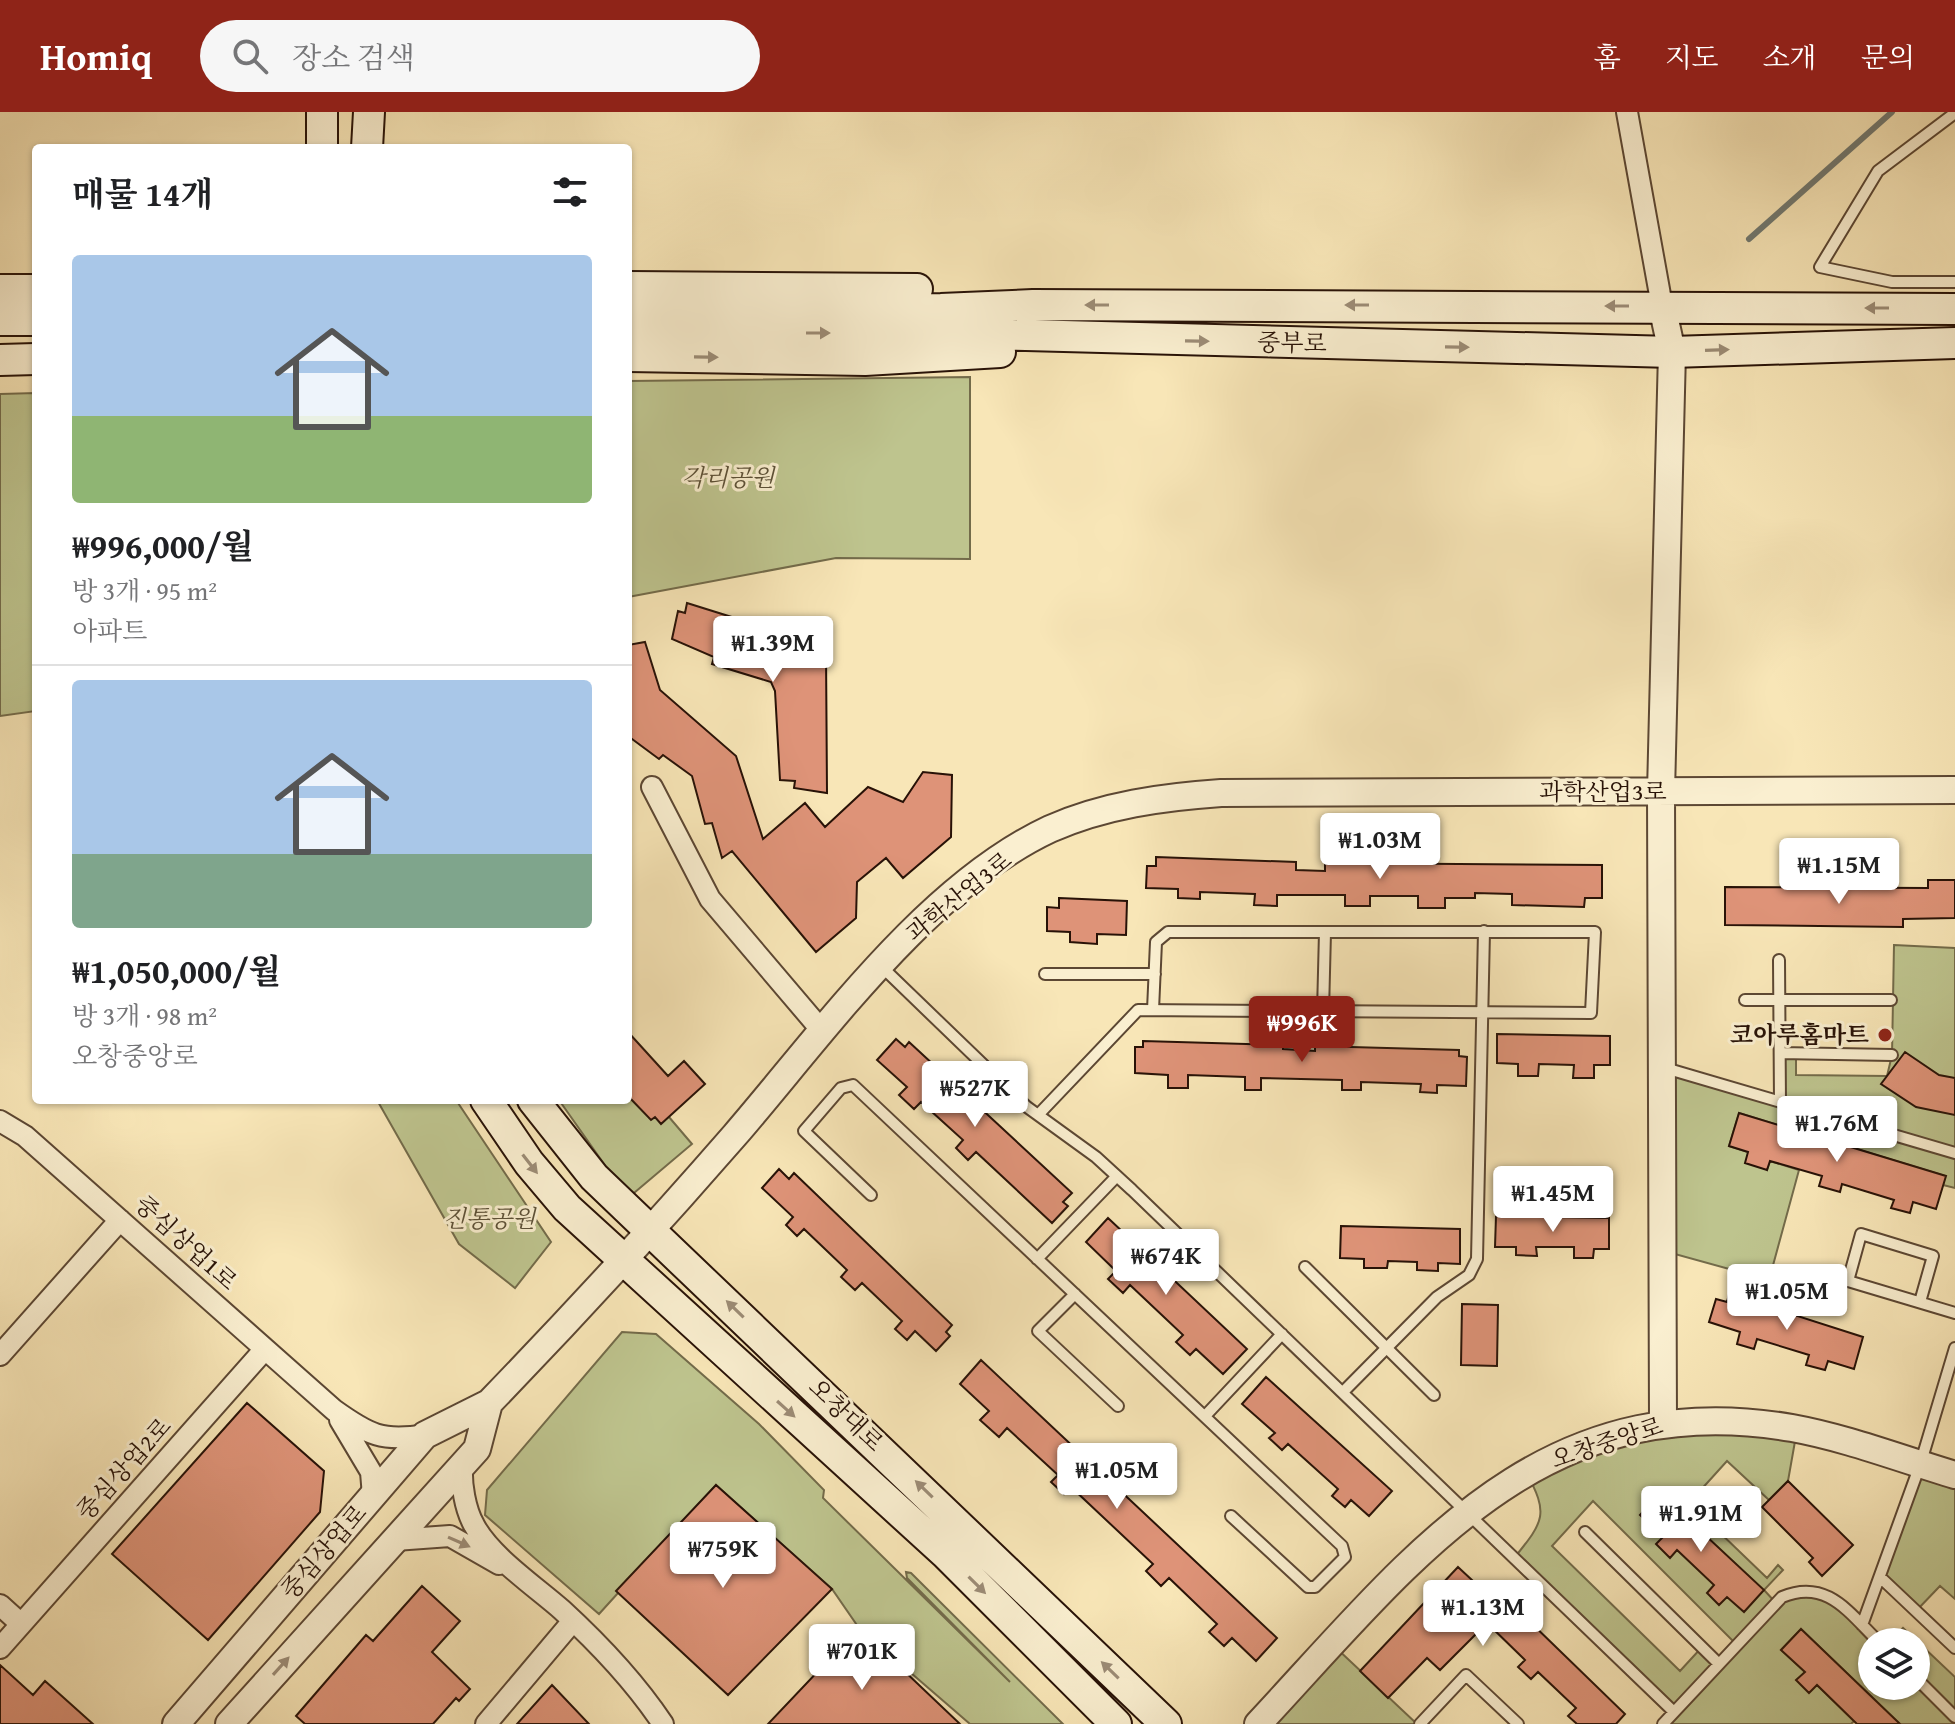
<!DOCTYPE html>
<html lang="ko">
<meta charset="utf-8">
<style>
body{margin:0;font-family:"Gentium Book Plus","Noto Serif KR",serif;background:#f6f6f6;color:#202124;height:100vh;display:flex;flex-direction:column;font-size:30px;white-space:nowrap}
*{box-sizing:border-box;margin:0}
p{font-size:26px;color:#757577}
.icon{flex:none;width:44px;height:44px;fill:none;stroke:currentColor;stroke-width:2;stroke-linecap:round;stroke-linejoin:round}
.map{position:relative;flex:1;overflow:hidden}
.panel{position:absolute;left:32px;top:32px;width:600px;height:960px;display:flex;flex-direction:column;background:#fff;border-radius:8px;box-shadow:0 2px 6px #0004}
.panel>*{flex:none}
.tools{position:absolute;left:1858px;top:1516px;display:grid;gap:16px}
.tools a{display:grid;place-items:center;width:72px;height:72px;border-radius:50%;background:#fff;box-shadow:0 2px 6px #0004;font-size:40px}
.price{position:absolute;translate:-50% -68px;padding:0 18px;border-radius:8px;background:#fff;color:#222;font-size:26px;line-height:52px;filter:drop-shadow(0 2px 4px #0008)}
.price::after{content:'';position:absolute;left:50%;top:48px;width:24px;height:18px;margin-left:-12px;background:inherit;clip-path:polygon(0 0,100% 0,50% 100%)}
.price.active{background:#8f2418;color:#fff}
ul{padding:0;list-style:none}
li{display:grid;align-content:center;gap:16px;height:424px;padding:0 40px}
li+li{border-top:2px solid #e0e0e0}
li span{display:grid;place-items:center;height:248px;border-radius:8px;color:#555}
li>.icon{margin-inline-start:auto}
span .icon{width:144px;height:144px;fill:#fffc;stroke-width:1}
li b{font-size:34px}
h2{display:flex;justify-content:space-between;align-items:center;height:96px;padding:0 40px;font-size:34px}
header{display:flex;align-items:center;gap:48px;box-sizing:border-box;height:112px;padding:0 40px;background:#8f2418;color:#fff}
header strong{font-size:38px}
nav{display:flex;gap:44px;margin-inline-start:auto;font-size:28px}
.search{width:560px;height:72px;background:#f6f6f6;display:flex;align-items:center;gap:20px;box-sizing:border-box;padding:0 28px;border-radius:44px;color:#757577;font-size:30px}
.map>svg:first-child{display:block}
.green{fill:#bec48e;stroke:#736b4a;stroke-width:2;fill-rule:evenodd}
.lines{fill:none;stroke-linecap:round;stroke-linejoin:round}
.stream{stroke:#717971;stroke-width:6}
.building{fill:#de9378;stroke:#281207;stroke-width:2}
.service-casing{stroke:#5c4733;stroke-width:14}
.minor-casing{stroke:#5c4733;stroke-width:24}
.tertiary-casing{stroke:#5c4733;stroke-width:30}
.secondary-casing{stroke:#281207;stroke-width:34}
.service{stroke:#faefd0;stroke-width:10}
.minor{stroke:#faefd0;stroke-width:20}
.tertiary{stroke:#faefd0;stroke-width:26}
.secondary{stroke:#faefd0;stroke-width:30}
.oneway{fill:#9c8c76}
.poi-dot{fill:#8f2418;stroke:#faefd0;stroke-width:3}
.labels{text-anchor:middle;stroke-width:6;stroke-linejoin:round;paint-order:stroke}
.street-label{font-size:24px;fill:#281207;stroke:#faefd0}
.park-label{font-size:24px;font-style:italic;fill:#5c5036;stroke:#faefd0}
.poi-label{font-size:24px;font-weight:bold;fill:#281207;stroke:#faefd0;text-anchor:end}
</style>
<header>
<strong>Homiq</strong>
<div class="search"><svg class="icon" aria-label="search" viewBox="0 0 24 24"><circle cx="10" cy="10" r="6"/><path d="M15 15l6 6"/></svg>장소 검색</div>
<nav><a>홈</a><a>지도</a><a>소개</a><a>문의</a></nav>
</header>
<div class="map">
<svg width="1955" height="1612" viewBox="0 0 1955 1612">
<rect width="100%" height="100%" fill="#f8e6b7"/>
<filter id="stains"><feTurbulence type="fractalNoise" baseFrequency=".0025" numOctaves="4"/><feColorMatrix values="0 0 0 0 .2 0 0 0 0 .09 0 0 0 0 .02 0 0 0 .5 -.17"/></filter>
<radialGradient id="worn" r=".72"><stop offset=".6" stop-color="#630" stop-opacity="0"/><stop offset="1" stop-color="#630" stop-opacity=".3"/></radialGradient>
<!-- green -->
<path class="green" d="M970 265V447L836 446 628 485V269Z
M36 281V599L0 604V282Z
M1894 833 1955 836V1076L1943 1073 1945 1064 1739 1001 1729 1034 1748 1040 1767 1058 1770 1049 1799 1058 1769 1168 1664 1139V956L1779 990 1780 941H1796V963L1887 964 1892 943Z
M628 957 692 1032 628 1086 559 988H628Z
M377 988H456L551 1130 515 1176 459 1132Z
M622 1220 656 1222 759 1312 824 1378 823 1386 1010 1570 907 1466 906 1460 911 1461 1063 1612H970L859 1516 832 1477 716 1373 599 1502 485 1403 487 1378Z
M1797 1318 1788 1369 1769 1388 1727 1349 1689 1391 1767 1466 1778 1453 1783 1458 1764 1478 1776 1491 1818 1479C1866 1517 1872 1511 1872 1574H1916V1530H1889L1903 1516 1955 1565V1612H1900L1801 1517 1781 1538 1805 1560 1797 1568 1817 1573 1854 1609 1851 1612H1663L1674 1600 1515 1445C1544 1409 1549 1402 1526 1360L1615 1324ZM1593 1389 1737 1533 1719 1552 1702 1535 1680 1559 1552 1434Z
M1920 1353 1955 1363V1487L1940 1474 1916 1499 1880 1465Z
M1333 1533 1417 1612H1258Z"/>
<g class="lines">
<!-- stream -->
<path class="stream" d="M1749 127 1892 0"/>
</g>
<!-- building -->
<path class="building" d="M687 491 821 533 826 540 827 681 794 676 795 669 780 668 775 579 771 570 712 552 714 545 672 527 678 499 685 501Z
M645 530 660 578 736 644 763 727 805 691 825 715 868 675 903 690 923 660 952 663 951 725 903 766 886 746 857 770 856 806 816 840 732 739 722 746 712 711 705 712 692 664 663 643 659 647 628 624V533Z
M1156 745 1296 750V758L1325 759V751L1602 753V786H1585L1584 795 1512 793V782L1475 781V786H1445V796H1418V784H1370V794H1345V783H1277V794L1254 793 1255 782 1200 780V787L1178 786V777L1146 776 1147 754H1156Z
M1928 768H1955V806L1903 807V815L1725 813V775L1928 776Z
M1059 786 1127 789 1126 823 1097 822V832L1070 830V820L1047 819V795L1059 796Z
M628 920 668 964 684 949 705 972 661 1012 655 1005 651 1008 628 984Z
M1497 922 1610 924V953H1594V966H1573L1574 953 1539 952 1538 964H1518V952L1497 951Z
M896 927 905 935 909 930 1072 1081 1063 1090 1068 1094 1052 1111 976 1040 968 1048 956 1036 963 1028 921 990 914 997 899 983 907 975 877 948Z
M1143 929 1283 933V937L1315 939V934L1459 938V944L1467 945 1466 974 1437 973V981L1420 980 1421 972 1361 970V978H1342V968L1261 966V978H1245V965L1188 963V976H1168V963L1135 961V935H1143Z
M1905 940 1939 963 1955 966V1003L1916 995 1881 972Z
M1739 1001 1946 1064 1936 1097 1913 1090 1910 1101 1891 1096 1894 1088 1842 1072 1840 1080 1819 1074 1822 1064 1770 1049 1767 1058 1745 1051 1748 1040 1729 1034Z
M779 1057 789 1067 794 1061 952 1213 946 1220 950 1224 936 1239 915 1219 907 1228 895 1217 902 1209 862 1171 855 1178 841 1165 847 1158 804 1117 797 1124 786 1113 793 1105 762 1076Z
M1496 1104 1609 1106V1137H1594L1593 1146H1574V1135H1536L1537 1144 1516 1143V1135H1495Z
M1108 1106 1247 1237 1223 1262 1196 1237 1190 1243 1176 1230 1183 1223 1130 1173 1123 1181 1108 1167 1116 1159 1086 1130Z
M1341 1114 1460 1117V1152L1438 1151V1159L1417 1158V1150L1388 1149 1387 1156H1364V1147L1340 1146Z
M1729 1182 1863 1225 1854 1257 1828 1249 1825 1258 1806 1253 1809 1243 1757 1227 1754 1237 1737 1232 1740 1220 1709 1210 1716 1187 1727 1190Z
M1462 1192 1498 1193 1497 1254 1461 1253Z
M981 1248 1277 1526 1256 1549 1232 1526 1224 1534 1209 1520 1217 1512 1169 1466 1161 1474 1146 1459 1153 1452 1071 1375 1064 1382 1051 1370 1058 1363 1007 1316 999 1325 980 1308 989 1299 960 1272Z
M1266 1265 1392 1379 1369 1404 1351 1388 1345 1395 1332 1384 1338 1377 1288 1332 1282 1338 1269 1326 1275 1321 1242 1292Z
M247 1291 324 1359 320 1400 208 1528 112 1442Z
M1788 1369 1853 1433 1822 1464 1809 1450 1813 1446 1762 1395Z
M716 1373 832 1477 728 1583 616 1479Z
M1660 1381 1764 1478 1744 1500 1727 1485 1719 1493 1707 1481 1714 1473 1677 1438 1670 1446 1656 1432 1663 1425 1640 1403Z
M1458 1455 1519 1512 1525 1505 1625 1602 1616 1612H1577L1568 1604 1576 1596 1538 1560 1531 1567 1518 1555 1525 1548 1487 1511 1440 1558 1427 1546 1388 1586 1360 1559Z
M422 1474 460 1509 432 1540 470 1577 459 1589 456 1586 433 1612H305L296 1604 366 1523 373 1529Z
M859 1516 960 1612H768Z
M1801 1517 1900 1612H1857L1817 1573 1809 1581 1796 1568 1805 1560 1781 1538Z
M0 1553 33 1583 45 1569 93 1612H0Z
M552 1573 589 1612H517Z"/>
<g class="lines">
<defs>
<path id="service" d="M1955 1 1878 59 1820 155 1892 170H1955
M1779 848 1780 990
M881 854 1027 995 1096 1045 1132 1078 1674 1600
M1045 862H1155
M1745 888H1891
M1323 900 1325 820
M1780 941 1892 943
M1665 956 1955 1041
M1038 1003 1138 898 1591 901 1595 820H1168L1156 830 1153 898
M871 1083 804 1019 841 976 853 973 1342 1434 1345 1445 1315 1475H1308L1231 1404
M1037 1147 1117 1064
M1305 1155 1434 1283
M1075 1182 1038 1219 1118 1294
M1920 1190 1933 1144 1861 1122 1848 1169 1955 1201
M1343 1280 1437 1185 1469 1163 1477 1147 1484 819
M1205 1304 1282 1222
M1585 1420 1719 1552
M1880 1465 1955 1536
M1862 1513 1920 1353 1955 1236
M1916 1566 1955 1605
M1420 1612 1466 1563 1518 1612
M1663 1612 1782 1485C1827 1466 1849 1501 1879 1530"/>
<path id="minor" d="M1627 0 1662 194
M652 675 710 787 823 920
M0 1009 25 1024 334 1298C369 1323 382 1330 425 1323
M0 1243 120 1108
M340 1308 371 1360 373 1384
M462 1354C461 1372 465 1397 474 1413 490 1444 536 1475 562 1498 599 1532 635 1570 663 1612
M395 1428 450 1424 499 1452
M0 1493 21 1512
M0 1536 265 1237
M486 1612 572 1510"/>
<path id="tertiary" d="M1662 194 1672 240 1661 680 1663 1310
M489 1291C574 1203 655 1115 735 1023 823 921 926 775 1050 717 1104 693 1163 685 1221 681L1955 678
M176 1612 425 1323 489 1291 477 1337 229 1612
M1258 1612C1411 1448 1539 1272 1792 1316 1847 1326 1901 1347 1955 1363"/>
<path id="secondary" d="M322 36V0
M367 36 369 0
M628 175 917 177
M0 178H36
M628 198 941 197 1033 193 1955 197
M0 208H36
M628 220 950 221 1672 240 1955 231
M628 244 865 248 1000 240
M0 248 36 247
M486 988 529 1051 567 1096 946 1442 1116 1612
M533 988 594 1065 1166 1612"/>
</defs>
<!-- service casing -->
<use href="#service" class="service-casing"/>
<!-- minor casing -->
<use href="#minor" class="minor-casing"/>
<!-- tertiary casing -->
<use href="#tertiary" class="tertiary-casing"/>
<!-- secondary casing -->
<use href="#secondary" class="secondary-casing"/>
<!-- service -->
<use href="#service" class="service"/>
<!-- minor -->
<use href="#minor" class="minor"/>
<!-- tertiary -->
<use href="#tertiary" class="tertiary"/>
<!-- secondary -->
<use href="#secondary" class="secondary"/>
</g>
<!-- one-way arrows -->
<defs><path id="oneway-solid" d="M-6-.8H1V-3.2L6.5 0L1 3.2V.8H-6Z" transform="scale(2)"/></defs>
<g class="oneway">
<use href="#oneway-solid" transform="translate(1097 193) rotate(-180)"/>
<use href="#oneway-solid" transform="translate(1357 193) rotate(-180)"/>
<use href="#oneway-solid" transform="translate(1617 194) rotate(-180)"/>
<use href="#oneway-solid" transform="translate(1877 196) rotate(-180)"/>
<use href="#oneway-solid" transform="translate(818 221)"/>
<use href="#oneway-solid" transform="translate(1197 229) rotate(1)"/>
<use href="#oneway-solid" transform="translate(1457 235) rotate(1)"/>
<use href="#oneway-solid" transform="translate(1717 238) rotate(-2)"/>
<use href="#oneway-solid" transform="translate(706 245) rotate(1)"/>
<use href="#oneway-solid" transform="translate(530 1052) rotate(52)"/>
<use href="#oneway-solid" transform="translate(735 1197) rotate(-136)"/>
<use href="#oneway-solid" transform="translate(786 1297) rotate(42)"/>
<use href="#oneway-solid" transform="translate(924 1377) rotate(-136)"/>
<use href="#oneway-solid" transform="translate(459 1430) rotate(24)"/>
<use href="#oneway-solid" transform="translate(977 1473) rotate(45)"/>
<use href="#oneway-solid" transform="translate(281 1554) rotate(-48)"/>
<use href="#oneway-solid" transform="translate(1110 1558) rotate(-136)"/>
</g>
<!-- markers -->
<circle class="poi-dot" cx="1885" cy="923" r="8"/>
<g class="labels">
<!-- street labels -->
<g class="street-label">
<text transform="translate(1292 231) rotate(1)" y="8">중부로</text>
<text x="1603" y="688">과학산업3로</text>
<text transform="translate(959 785) rotate(-39)" y="8">과학산업3로</text>
<text transform="translate(186 1131) rotate(42)" y="8">중심상업1로</text>
<text transform="translate(846 1303) rotate(44)" y="8">오창대로</text>
<text transform="translate(1607 1331) rotate(-18)" y="8">오창중앙로</text>
<text transform="translate(124 1357) rotate(-48)" y="8">중심상업2로</text>
<text transform="translate(324 1440) rotate(-49)" y="8">중심상업로</text>
</g>
<!-- park labels -->
<g class="park-label">
<text x="728" y="374">각리공원</text>
<text x="489" y="1115">진통공원</text>
</g>
<!-- poi labels -->
<g class="poi-label">
<text x="1869" y="931">코아루홈마트</text>
</g>
</g>
<rect width="100%" height="100%" filter="url(#stains)"/>
<rect width="100%" height="100%" fill="url(#worn)"/>
</svg>
<div class="tools">
<a><svg class="icon" aria-label="layers" viewBox="0 0 24 24"><path d="M12 4l9 5-9 5-9-5zM3 14l9 5 9-5"/></svg></a>
</div>
<b class="price" style="left:773px;top:572px">₩1.39M</b>
<b class="price" style="left:1380px;top:769px">₩1.03M</b>
<b class="price" style="left:1839px;top:794px">₩1.15M</b>
<b class="price active" style="left:1302px;top:952px">₩996K</b>
<b class="price" style="left:975px;top:1017px">₩527K</b>
<b class="price" style="left:1837px;top:1052px">₩1.76M</b>
<b class="price" style="left:1553px;top:1122px">₩1.45M</b>
<b class="price" style="left:1166px;top:1185px">₩674K</b>
<b class="price" style="left:1787px;top:1220px">₩1.05M</b>
<b class="price" style="left:1117px;top:1399px">₩1.05M</b>
<b class="price" style="left:1701px;top:1442px">₩1.91M</b>
<b class="price" style="left:723px;top:1478px">₩759K</b>
<b class="price" style="left:1483px;top:1536px">₩1.13M</b>
<b class="price" style="left:862px;top:1580px">₩701K</b>
<section class="panel">
<h2>매물 14개<svg class="icon" aria-label="filters" viewBox="0 0 24 24"><path d="M4 7h16M4 17h16"/><circle cx="9" cy="7" r="2"/><circle cx="15" cy="17" r="2"/></svg></h2>
<ul>
<li><span style="background:linear-gradient(#a9c7e8 65%,#8fb573 0)"><svg class="icon" aria-label="home" viewBox="0 0 24 24"><path d="M3 11l9-7 9 7M6 9v11h12V9"/></svg></span><div><b>₩996,000/월</b><p>방 3개 · 95 m²</p><p>아파트</p></div></li>
<li><span style="background:linear-gradient(#a9c7e8 70%,#7fa58c 0)"><svg class="icon" aria-label="home" viewBox="0 0 24 24"><path d="M3 11l9-7 9 7M6 9v11h12V9"/></svg></span><div><b>₩1,050,000/월</b><p>방 3개 · 98 m²</p><p>오창중앙로</p></div></li>
</ul>
</section>
</div>
